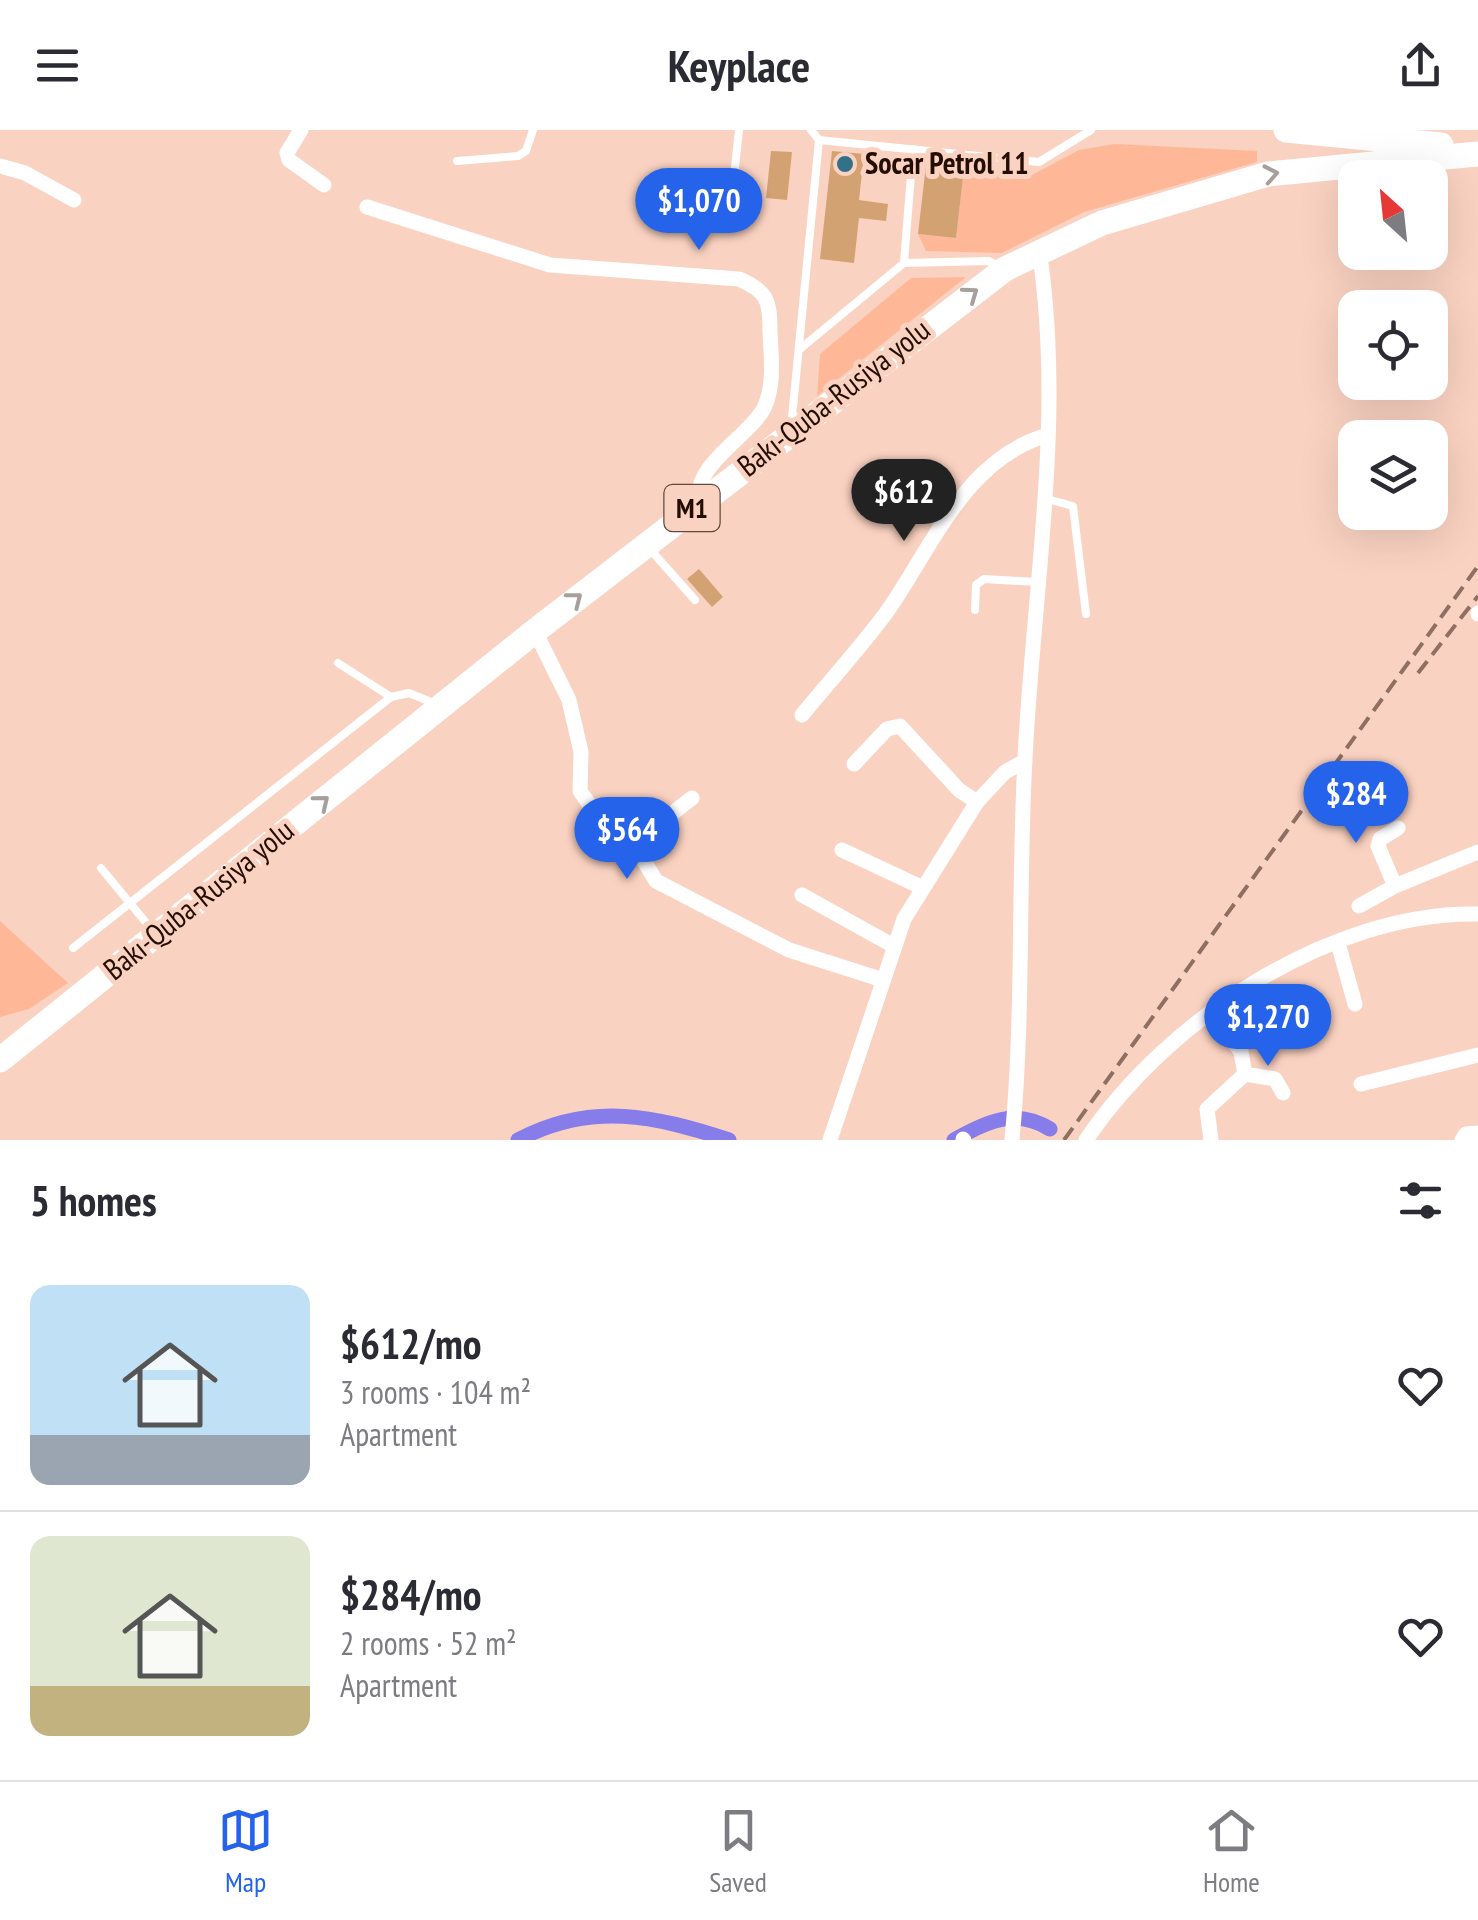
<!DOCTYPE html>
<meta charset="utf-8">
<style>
body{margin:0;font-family:"PT Sans Narrow",sans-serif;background:#f7f7f7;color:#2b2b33;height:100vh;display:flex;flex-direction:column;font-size:38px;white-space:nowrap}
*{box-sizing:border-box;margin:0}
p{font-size:32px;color:#7c7c81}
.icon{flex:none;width:55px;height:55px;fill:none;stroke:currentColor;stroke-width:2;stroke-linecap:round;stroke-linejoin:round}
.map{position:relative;height:1010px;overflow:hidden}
.drawer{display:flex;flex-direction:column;background:#fff;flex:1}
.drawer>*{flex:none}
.needle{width:65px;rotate:333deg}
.controls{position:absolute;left:1338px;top:30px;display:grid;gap:20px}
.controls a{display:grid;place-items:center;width:110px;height:110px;border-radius:20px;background:#fff;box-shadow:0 10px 40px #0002;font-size:50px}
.price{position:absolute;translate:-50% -85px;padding:0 22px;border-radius:35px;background:#2563eb;color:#fff;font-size:32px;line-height:65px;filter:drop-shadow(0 2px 5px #0008)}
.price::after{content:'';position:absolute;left:50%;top:60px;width:30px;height:22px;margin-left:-15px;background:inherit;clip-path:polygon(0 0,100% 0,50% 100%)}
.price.on{background:#222;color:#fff}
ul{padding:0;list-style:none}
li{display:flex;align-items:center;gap:30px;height:250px;padding:0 30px}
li+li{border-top:2px solid #e1e1e2}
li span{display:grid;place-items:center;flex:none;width:280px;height:200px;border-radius:20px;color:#555}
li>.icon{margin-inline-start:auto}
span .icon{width:120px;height:120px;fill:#fffc;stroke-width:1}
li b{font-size:42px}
h2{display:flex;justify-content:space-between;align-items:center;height:120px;padding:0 30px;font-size:42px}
header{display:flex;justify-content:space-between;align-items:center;height:130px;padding:0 30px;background:#fff;font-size:45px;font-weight:600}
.menu{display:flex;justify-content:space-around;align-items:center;height:140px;border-top:2px solid #e1e1e2;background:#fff;font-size:28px;color:#7c7c81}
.menu a{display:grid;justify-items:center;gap:5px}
.menu .on{color:#2563eb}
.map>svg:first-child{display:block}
.green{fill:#feb898}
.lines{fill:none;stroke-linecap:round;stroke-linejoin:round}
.canal{stroke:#867cea;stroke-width:15}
.building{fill:#d2a273}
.service{stroke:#fff;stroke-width:8}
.minor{stroke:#fff;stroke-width:15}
.trunk{stroke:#fff;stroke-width:25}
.rail{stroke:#8e6f61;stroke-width:4;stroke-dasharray:15 8;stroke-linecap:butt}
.oneway{stroke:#a79f9b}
.poi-dot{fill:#347087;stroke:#fad2c1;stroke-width:4}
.labels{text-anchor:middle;stroke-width:10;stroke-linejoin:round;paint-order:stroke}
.shield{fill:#fad2c1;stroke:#64493d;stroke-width:2.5}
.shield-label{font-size:28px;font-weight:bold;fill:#240e04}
.poi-label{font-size:30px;font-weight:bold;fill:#240e04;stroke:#fad2c1;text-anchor:start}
.street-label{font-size:30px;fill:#240e04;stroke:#fad2c1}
</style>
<header><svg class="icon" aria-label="menu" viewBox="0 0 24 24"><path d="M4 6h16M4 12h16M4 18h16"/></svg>Keyplace<svg class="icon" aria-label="share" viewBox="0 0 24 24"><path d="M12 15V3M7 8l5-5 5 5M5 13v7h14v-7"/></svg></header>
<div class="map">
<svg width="1478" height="1010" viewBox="0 0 1478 1010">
<rect width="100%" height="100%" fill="#fad2c1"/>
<!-- green -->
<path class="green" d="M1115 14 1257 21V32L1084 82 1002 123 926 121 918 104 956 108 964 39 1032 45 1079 20Z
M966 147 817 266 820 224 911 148Z
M0 791 68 853 29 879 0 887Z"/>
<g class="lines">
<!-- canal -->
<path class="canal" d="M518 1010C592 971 655 986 729 1010
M954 1010C987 991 1016 978 1050 999"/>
</g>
<!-- building -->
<path class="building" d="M771 21 792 22 787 70 766 68Z
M832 21 864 24 859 70 888 74 886 91 859 88 854 133 820 129Z
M926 35 964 39 956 108 918 104Z
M699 439 723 467 712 477 687 449Z"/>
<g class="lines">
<!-- service -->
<path class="service" d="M811 0 819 10 1039 32 1091 0
M457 31 518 26 526 21 533 0
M735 37 739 0
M904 133 913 19
M800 219 904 133 989 131 998 136
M791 298 819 10
M1043 368 1073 376 1086 484
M648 417 695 470
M975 480 976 455 984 449 1037 452
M338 533 391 567
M101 738 153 801
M73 818 391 567 409 563 436 574"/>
<!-- minor -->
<path class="minor" d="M301 0 287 23 289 30 324 55
M0 36 25 43 74 70
M367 77 550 135 739 149C767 161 770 170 770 201 771 227 775 255 764 278 750 306 691 336 700 371
M1478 484V483
M535 501 569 570 581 622 580 661 589 674 630 708 656 751 789 820 880 849
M802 585C830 551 860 518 886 483 932 418 965 328 1048 305
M854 634 887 599 900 596 959 660 977 672
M634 713 692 668
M842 720 921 757
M1395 756 1378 716 1380 709 1398 698
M802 765 892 815
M1359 776 1395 756 1478 722
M1338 813 1355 874
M1245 944 1275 949 1283 963
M1361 954 1478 925
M963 1009 964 1010
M830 1010 904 789 977 672 1005 642 1025 631
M1012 1010C1024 884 1018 756 1025 629 1033 461 1065 288 1039 120
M1086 1010C1166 891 1330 781 1478 784
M1211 1010 1207 979 1245 944 1241 922 1213 880
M1462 1010 1466 1004 1478 1003"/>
<!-- trunk -->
<path class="trunk" d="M1286 0 1441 15
M0 930 535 501 1005 139 1102 93 1268 44 1478 24"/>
<!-- rail -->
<path class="rail" d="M1418 543 1478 466
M1064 1010 1478 436"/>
</g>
<!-- one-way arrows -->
<defs><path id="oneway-chevron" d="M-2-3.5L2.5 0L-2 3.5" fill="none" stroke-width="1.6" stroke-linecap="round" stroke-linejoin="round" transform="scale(2.5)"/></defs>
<g class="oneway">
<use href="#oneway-chevron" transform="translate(1271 44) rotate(-11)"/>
<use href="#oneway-chevron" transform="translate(971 164) rotate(-36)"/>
<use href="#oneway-chevron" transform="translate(575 469) rotate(-38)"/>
<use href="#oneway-chevron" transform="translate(322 672) rotate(-39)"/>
</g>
<!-- markers -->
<circle class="poi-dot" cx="845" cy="34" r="10"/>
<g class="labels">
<!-- shield labels -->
<rect class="shield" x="664.5" y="355" width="55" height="46" rx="8"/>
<g class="shield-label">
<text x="692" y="388">M1</text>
</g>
<!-- poi labels -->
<g class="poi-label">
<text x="865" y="44">Socar Petrol 11</text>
</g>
<!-- street labels -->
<g class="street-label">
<text transform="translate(834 268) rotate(-38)" y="10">Bakı-Quba-Rusiya yolu</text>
<text transform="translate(199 770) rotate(-39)" y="10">Bakı-Quba-Rusiya yolu</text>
</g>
</g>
</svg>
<div class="controls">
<a><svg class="needle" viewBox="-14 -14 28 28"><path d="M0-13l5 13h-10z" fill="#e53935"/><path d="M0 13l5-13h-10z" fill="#7c7c81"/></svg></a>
<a><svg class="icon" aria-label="locate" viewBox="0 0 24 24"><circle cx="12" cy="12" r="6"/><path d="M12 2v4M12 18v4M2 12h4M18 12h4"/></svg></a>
<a><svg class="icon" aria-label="layers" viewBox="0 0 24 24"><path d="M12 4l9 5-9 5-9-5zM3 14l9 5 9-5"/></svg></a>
</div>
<b class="price" style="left:699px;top:123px">$1,070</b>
<b class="price on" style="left:904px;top:414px">$612</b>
<b class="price" style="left:1356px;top:716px">$284</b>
<b class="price" style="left:627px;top:752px">$564</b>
<b class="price" style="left:1268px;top:939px">$1,270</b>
</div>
<section class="drawer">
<h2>5 homes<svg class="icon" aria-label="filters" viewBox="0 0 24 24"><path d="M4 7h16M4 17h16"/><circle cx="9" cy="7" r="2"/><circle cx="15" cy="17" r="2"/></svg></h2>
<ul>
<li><span style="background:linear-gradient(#bfe0f5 75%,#9aa5b1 0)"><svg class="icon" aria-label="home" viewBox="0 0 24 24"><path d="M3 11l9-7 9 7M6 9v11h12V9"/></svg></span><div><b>$612/mo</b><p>3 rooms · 104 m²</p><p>Apartment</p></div><svg class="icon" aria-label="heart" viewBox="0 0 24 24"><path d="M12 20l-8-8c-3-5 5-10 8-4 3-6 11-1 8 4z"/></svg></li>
<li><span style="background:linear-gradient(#dfe7d0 75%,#c2b280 0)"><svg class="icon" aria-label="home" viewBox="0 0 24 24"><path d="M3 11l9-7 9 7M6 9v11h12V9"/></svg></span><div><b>$284/mo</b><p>2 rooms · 52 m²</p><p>Apartment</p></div><svg class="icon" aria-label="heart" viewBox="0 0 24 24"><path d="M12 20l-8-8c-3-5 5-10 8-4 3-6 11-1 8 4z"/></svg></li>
</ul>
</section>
<nav class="menu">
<a class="on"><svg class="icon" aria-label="map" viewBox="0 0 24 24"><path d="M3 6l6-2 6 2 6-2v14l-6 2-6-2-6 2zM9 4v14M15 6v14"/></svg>Map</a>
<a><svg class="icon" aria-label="saved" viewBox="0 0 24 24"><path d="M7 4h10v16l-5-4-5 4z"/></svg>Saved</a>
<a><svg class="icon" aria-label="home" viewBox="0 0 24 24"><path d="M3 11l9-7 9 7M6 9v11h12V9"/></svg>Home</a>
</nav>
